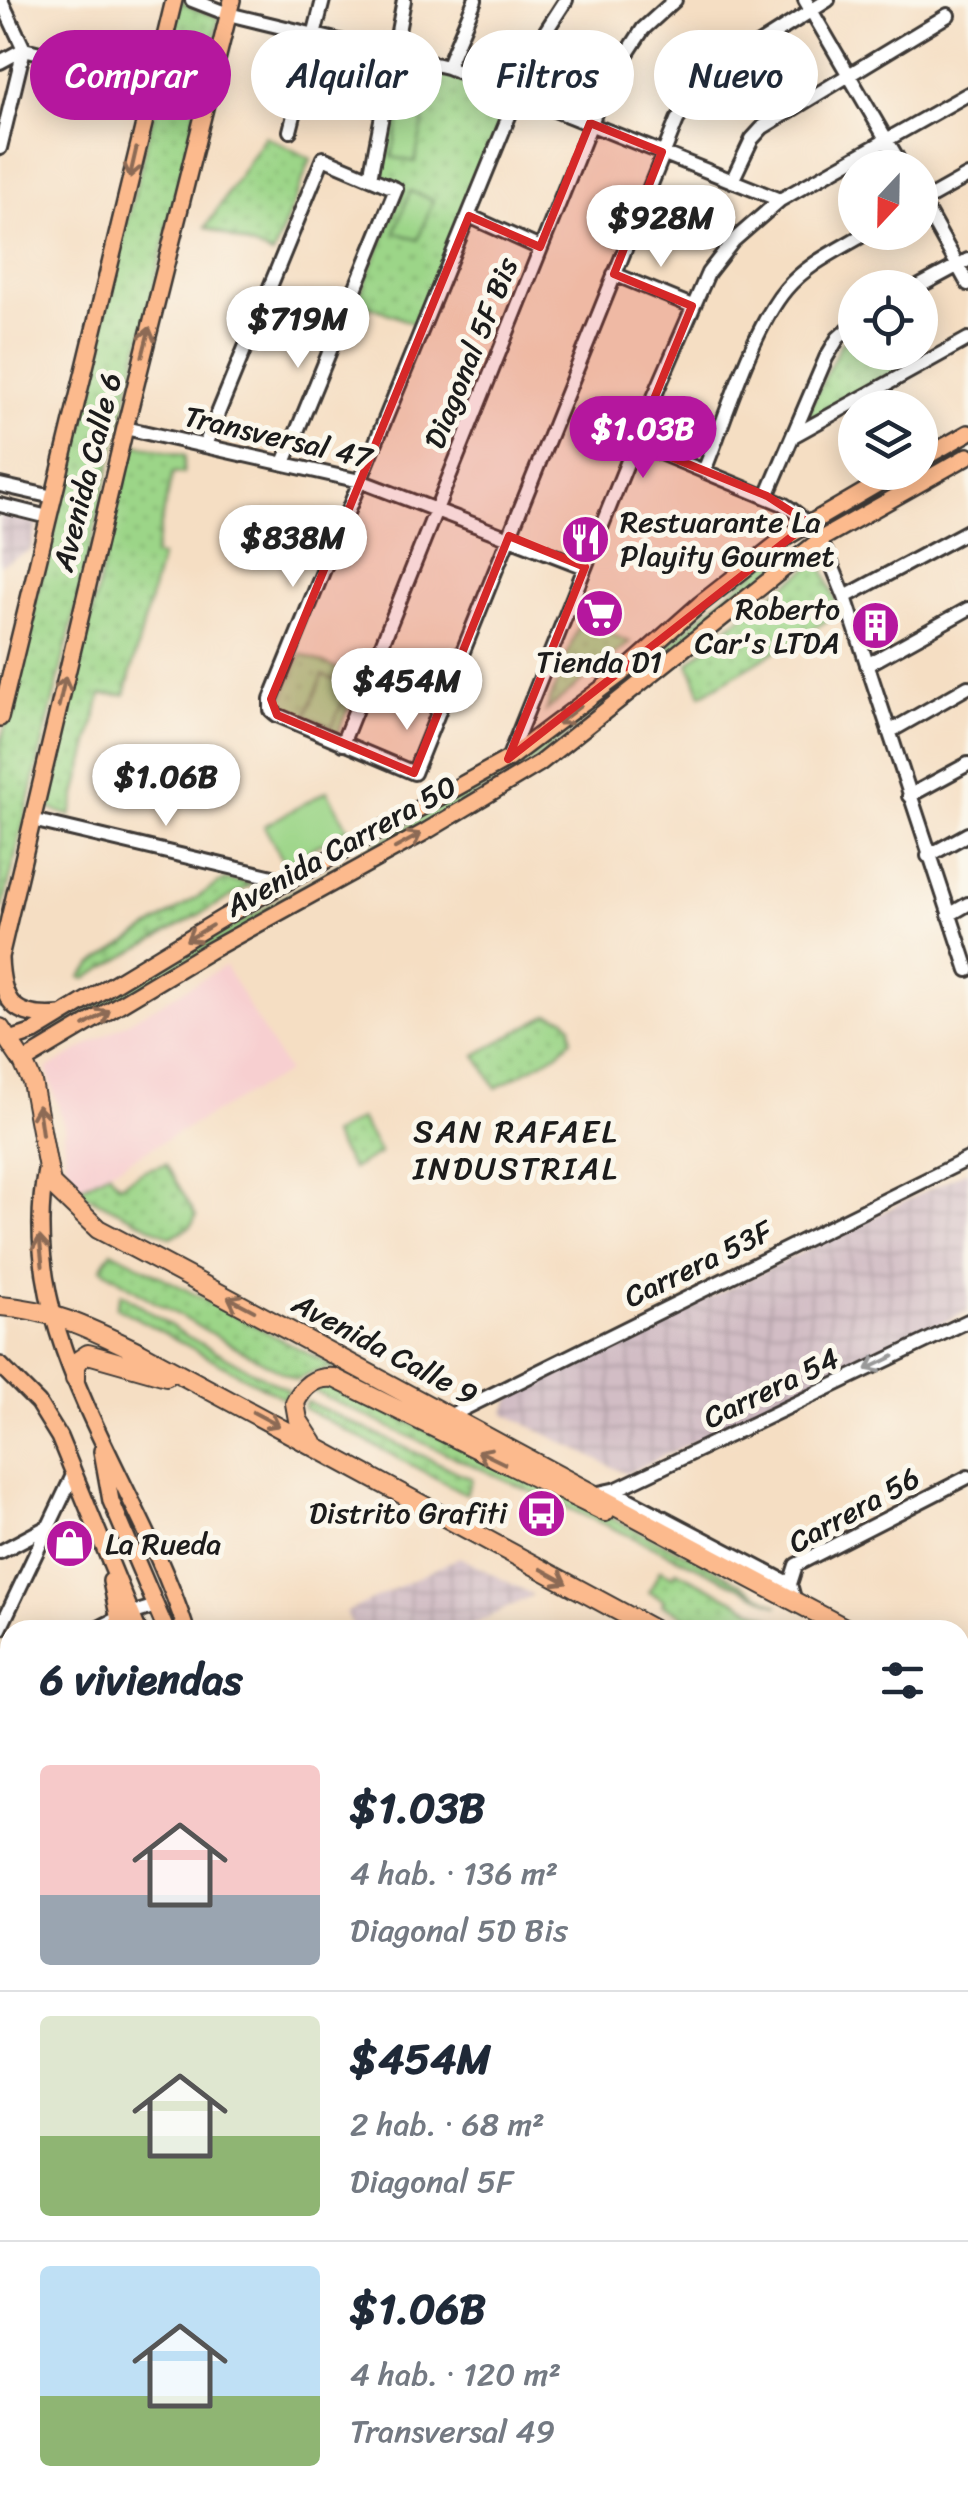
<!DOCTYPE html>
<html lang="es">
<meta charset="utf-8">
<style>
body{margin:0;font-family:Sriracha,sans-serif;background:#f6f6f7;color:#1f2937;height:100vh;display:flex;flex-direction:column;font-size:38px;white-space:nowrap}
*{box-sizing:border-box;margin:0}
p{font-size:32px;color:#747a83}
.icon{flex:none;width:55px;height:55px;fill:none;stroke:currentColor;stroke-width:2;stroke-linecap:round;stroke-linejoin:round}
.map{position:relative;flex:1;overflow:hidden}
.sheet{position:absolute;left:0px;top:1620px;width:970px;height:890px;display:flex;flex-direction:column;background:#fff;border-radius:30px 30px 0 0;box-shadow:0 5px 25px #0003}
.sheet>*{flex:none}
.banner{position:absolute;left:30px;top:30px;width:910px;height:90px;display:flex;gap:20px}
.needle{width:65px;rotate:202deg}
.tools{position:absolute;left:838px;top:150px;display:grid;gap:20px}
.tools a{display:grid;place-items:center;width:100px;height:100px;border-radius:50%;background:#fff;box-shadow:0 5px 25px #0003;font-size:50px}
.price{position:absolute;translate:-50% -85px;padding:0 22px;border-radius:35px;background:#fff;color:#222;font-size:32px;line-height:65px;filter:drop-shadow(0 2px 5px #0008)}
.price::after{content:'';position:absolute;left:50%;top:60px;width:30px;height:22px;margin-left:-15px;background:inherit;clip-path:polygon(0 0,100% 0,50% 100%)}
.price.selected{background:#b5179e;color:#fff}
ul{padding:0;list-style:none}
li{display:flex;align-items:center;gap:30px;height:250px;padding:0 40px}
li+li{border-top:2px solid #e0e1e3}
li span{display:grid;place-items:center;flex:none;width:280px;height:200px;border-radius:10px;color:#555}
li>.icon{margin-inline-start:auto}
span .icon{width:120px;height:120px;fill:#fffc;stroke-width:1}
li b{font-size:42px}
h2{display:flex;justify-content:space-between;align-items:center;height:120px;padding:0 40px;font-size:42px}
.tag{padding:0 35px;border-radius:45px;background:#fff;box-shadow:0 5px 25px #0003;font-size:35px;line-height:90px}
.tag.selected{background:#b5179e;color:#fff}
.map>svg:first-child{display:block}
.built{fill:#f7cfd0}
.industrial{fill:url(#industrial-grid)}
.grass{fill:url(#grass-dots);stroke:#5c7852;stroke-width:2.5}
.garden{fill:#9cd588;stroke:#5c7852;stroke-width:2.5}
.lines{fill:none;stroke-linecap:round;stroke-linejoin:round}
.minor-casing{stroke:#3d3935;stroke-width:18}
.major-casing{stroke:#3d3935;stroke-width:20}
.highway-casing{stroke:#3d3935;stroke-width:22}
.minor{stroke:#fff;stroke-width:12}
.major{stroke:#fcba8d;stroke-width:15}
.highway{stroke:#fcba8d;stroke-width:18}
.oneway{stroke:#8c6b54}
.oneway2{stroke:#999}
.marked{fill:#d62828;fill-opacity:0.2;stroke:#d62828;stroke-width:8;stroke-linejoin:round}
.labels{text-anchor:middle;stroke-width:10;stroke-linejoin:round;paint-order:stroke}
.street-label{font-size:30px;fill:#1c1c1c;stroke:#fbf7ec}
.poi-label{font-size:30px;fill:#1c1c1c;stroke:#fbf7ec;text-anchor:start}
.neighbourhood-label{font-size:32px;letter-spacing:2.5px;fill:#1c1c1c;stroke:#fbf7ec}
</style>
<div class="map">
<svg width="968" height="2510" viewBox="0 0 968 2510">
<defs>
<pattern id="industrial-grid" width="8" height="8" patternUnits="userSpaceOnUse" patternTransform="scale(2.5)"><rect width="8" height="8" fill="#d2bdc5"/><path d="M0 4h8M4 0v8" fill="none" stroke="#b4a2a9"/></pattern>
<pattern id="grass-dots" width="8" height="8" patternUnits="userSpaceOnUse" patternTransform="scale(2.5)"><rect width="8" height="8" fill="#9cd588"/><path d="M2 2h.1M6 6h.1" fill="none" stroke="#86b675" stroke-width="1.8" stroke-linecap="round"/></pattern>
</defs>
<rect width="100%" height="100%" fill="#fbf7ec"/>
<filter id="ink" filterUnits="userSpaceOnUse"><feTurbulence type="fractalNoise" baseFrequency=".01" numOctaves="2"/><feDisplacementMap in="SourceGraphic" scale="20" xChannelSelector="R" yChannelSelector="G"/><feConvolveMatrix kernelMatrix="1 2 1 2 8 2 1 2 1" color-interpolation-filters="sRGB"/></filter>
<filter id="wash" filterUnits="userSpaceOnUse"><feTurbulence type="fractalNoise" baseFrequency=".0048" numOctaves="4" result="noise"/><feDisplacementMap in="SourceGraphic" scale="40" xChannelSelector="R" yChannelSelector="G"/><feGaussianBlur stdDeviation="2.25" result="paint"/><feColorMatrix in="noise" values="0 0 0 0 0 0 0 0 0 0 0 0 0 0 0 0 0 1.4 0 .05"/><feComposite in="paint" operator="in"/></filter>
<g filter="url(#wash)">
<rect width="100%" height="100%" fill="#f5dec3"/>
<!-- built -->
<path class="built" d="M225 966 287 1072 76 1190 65 1160 64 1126 47 1069Z"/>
<!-- industrial -->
<path class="industrial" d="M0 514 38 523 30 551 0 565Z
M968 1170V1311L626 1474 504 1413 513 1394Z
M459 1557 533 1595 463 1630H354L345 1613Z
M759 2500H855L860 2510H737Z"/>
<!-- grass -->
<path class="grass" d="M181 0 191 8 219 18 3 908 0 907V747Z
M397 64 452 76 510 98 417 325 357 301 404 189 379 174Z
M265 136 311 159 273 255 206 227Z
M855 332V352L891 353 901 368 801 427 841 343Z
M132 443 185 456 183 474 173 472 154 556 161 557 125 695H101L71 816 46 807Z
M785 549 790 555 534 761 48 1042 45 1036 529 754 637 673 724 596Z
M820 560 840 613 701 695 689 663 728 627Z
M580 621 630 642 546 711Z
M301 654 360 678 337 735 278 711Z
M224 880 253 884 85 979 81 977 93 964Z
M549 1014 565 1018 571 1025V1040L558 1053 496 1088 476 1055Z
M360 1119 380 1153 352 1169 331 1135Z
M166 1164 196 1216 191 1226 171 1237 76 1190 109 1172 119 1185 145 1170Z
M112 1251 336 1368 313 1372 296 1380 151 1300 101 1268Z
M121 1293 185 1335 288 1390 285 1399 116 1307Z
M329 1384 707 1564 779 1606C625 1529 464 1466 310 1389Z
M306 1401 472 1479 466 1494 304 1408Z
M660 1570 673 1576 676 1571 795 1630H709L662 1604 664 1600 649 1592Z"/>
<!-- garden -->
<path class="garden" d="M402 108 425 113 415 162 392 157Z
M410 191 433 200 418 240 395 232Z
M323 675 349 686 332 727 306 716Z
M327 791 348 828 285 864 264 826Z"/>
</g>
<g filter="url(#ink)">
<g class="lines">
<defs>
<path id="minor" d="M192 0 228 14 447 67 780 200
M566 0 544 34 518 94 271 699V710L277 715 414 773 677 120 708 76 828 0
M805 0 903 168
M0 62 24 49 153 81
M447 67 475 0
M290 131 323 0
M0 148 24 49 1 0
M370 178 404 0
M732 181 752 139 763 127 948 15
M920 198 968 284
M920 203 968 176
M469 216 540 248
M614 274 692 306
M916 288 968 260
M125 428 360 481 585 567
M793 436 968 339
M636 443 783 504C821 527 828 557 845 597L968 970
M205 445 323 158 396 189 284 463
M704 471C725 420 752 329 786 289 808 263 840 249 868 232
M0 485 53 497
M767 496 826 358 838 338 855 323
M0 505 48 517
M845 597 968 531
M867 665 968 609
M889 732 968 687
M342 744 606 86 643 29 675 0
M508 759 648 411 708 273 733 241 780 200 968 94
M909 796 968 764
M32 820 290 881
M928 856 968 834
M949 915 968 904
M451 1415 968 1159
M613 1491 790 1584
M594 1494 617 1489 968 1321
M0 1552 47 1527
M795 1602 790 1584 796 1565 968 1477
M0 1629 74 1473
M95 1630 118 1618 156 1606
M0 1678 10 1673
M0 1690 10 1710
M0 1810 10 1805
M0 1940 10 1935
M960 1971 968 1967
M0 2068 10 2087
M0 2194 10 2189
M960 2240 968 2236
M0 2327 10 2321
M0 2442 10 2460
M0 2484 10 2478
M26 2500 30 2510
M38 2500 46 2510
M0 2509 16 2500
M423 2510 445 2500"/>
<path id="major" d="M920 460 968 433
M0 718 174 0
M0 957 125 428 232 0
M0 958C2 1002 13 1019 60 1015
M10 1040 34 1032 224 917 508 759 621 674 700 604 783 539 898 472
M23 1062 209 951 425 832 540 763 821 539 968 456
M46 1170C14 1337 138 1478 186 1630
M0 1365 38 1403 59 1437 138 1630
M102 1451 111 1501 166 1630
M111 1581 121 1630
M469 2500 474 2510
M492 2500 497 2510
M520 2500 525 2510
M542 2500 547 2510"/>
<path id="highway" d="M0 1028 23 1062 32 1082 51 1184 98 1229C349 1361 598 1499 849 1630
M0 1306C52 1309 93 1330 139 1352L654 1630
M75 1379V1363L88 1354 166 1376
M313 1443 298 1420 295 1403C303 1386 314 1376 334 1378L605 1512
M960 1687 968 1692
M960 1792 968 1796"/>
</defs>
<!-- minor casing -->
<use href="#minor" class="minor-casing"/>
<!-- major casing -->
<use href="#major" class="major-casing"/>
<!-- highway casing -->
<use href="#highway" class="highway-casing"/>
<!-- minor -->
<use href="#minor" class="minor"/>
<!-- major -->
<use href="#major" class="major"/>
<!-- highway -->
<use href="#highway" class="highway"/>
</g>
<!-- one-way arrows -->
<defs><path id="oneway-shaft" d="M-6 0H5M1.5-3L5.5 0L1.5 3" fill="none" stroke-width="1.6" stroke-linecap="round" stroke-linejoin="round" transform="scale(2.5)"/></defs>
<g class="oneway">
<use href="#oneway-shaft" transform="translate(133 163) rotate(103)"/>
<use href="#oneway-shaft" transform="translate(146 342) rotate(-76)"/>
<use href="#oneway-shaft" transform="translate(62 692) rotate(-77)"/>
<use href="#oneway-shaft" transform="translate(569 715) rotate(142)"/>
<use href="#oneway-shaft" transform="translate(408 841) rotate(-29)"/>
<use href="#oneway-shaft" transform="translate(199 933) rotate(149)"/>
<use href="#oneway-shaft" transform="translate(97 1018) rotate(-31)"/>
<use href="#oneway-shaft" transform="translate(40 1120) rotate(-98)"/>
<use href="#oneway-shaft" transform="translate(41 1251) rotate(-96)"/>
<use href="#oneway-shaft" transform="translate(241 1304) rotate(-152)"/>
<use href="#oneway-shaft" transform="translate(266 1419) rotate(28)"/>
<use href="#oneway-shaft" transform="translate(491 1457) rotate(-154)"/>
<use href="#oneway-shaft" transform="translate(554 1576) rotate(29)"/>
</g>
<use class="oneway2" href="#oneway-shaft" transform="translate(880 1363) rotate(154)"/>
</g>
<!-- marked area -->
<path class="marked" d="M590 123 662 152 614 274 692 306 636 443 767 496 809 523 508 759 585 567 509 536 414 773 277 715 271 699 469 216 540 247Z"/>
<!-- icons -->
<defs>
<symbol id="restaurant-disc" viewBox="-11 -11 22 22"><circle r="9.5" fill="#b5179e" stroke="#fbf7ec"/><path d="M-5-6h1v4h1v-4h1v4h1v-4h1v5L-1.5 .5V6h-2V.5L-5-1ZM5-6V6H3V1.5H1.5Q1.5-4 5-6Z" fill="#fff"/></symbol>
<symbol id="supermarket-disc" viewBox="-11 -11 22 22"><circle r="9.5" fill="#b5179e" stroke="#fbf7ec"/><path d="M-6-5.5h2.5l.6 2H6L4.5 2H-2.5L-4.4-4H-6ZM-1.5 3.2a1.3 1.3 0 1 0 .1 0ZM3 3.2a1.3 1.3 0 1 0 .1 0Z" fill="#fff"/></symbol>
<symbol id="building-disc" viewBox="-11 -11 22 22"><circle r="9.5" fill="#b5179e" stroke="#fbf7ec"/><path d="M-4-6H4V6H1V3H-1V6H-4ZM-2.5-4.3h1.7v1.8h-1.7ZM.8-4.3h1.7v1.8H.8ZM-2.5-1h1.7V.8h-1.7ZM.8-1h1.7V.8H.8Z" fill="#fff"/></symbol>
<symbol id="bus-disc" viewBox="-11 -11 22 22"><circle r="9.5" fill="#b5179e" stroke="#fbf7ec"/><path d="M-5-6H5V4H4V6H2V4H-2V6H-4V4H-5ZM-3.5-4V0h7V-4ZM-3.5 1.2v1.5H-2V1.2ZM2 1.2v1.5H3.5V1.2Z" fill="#fff"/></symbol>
<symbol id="shop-disc" viewBox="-11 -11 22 22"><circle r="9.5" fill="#b5179e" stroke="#fbf7ec"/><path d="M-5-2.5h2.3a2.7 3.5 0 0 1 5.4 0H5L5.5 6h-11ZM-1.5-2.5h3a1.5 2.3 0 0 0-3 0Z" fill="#fff"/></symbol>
</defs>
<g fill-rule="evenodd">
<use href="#restaurant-disc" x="558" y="512" width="55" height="55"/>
<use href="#supermarket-disc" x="572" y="586" width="55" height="55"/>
<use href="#building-disc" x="848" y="598" width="55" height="55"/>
<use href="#bus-disc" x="514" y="1486" width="55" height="55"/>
<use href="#shop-disc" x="42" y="1516" width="55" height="55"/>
</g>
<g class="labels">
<!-- street labels -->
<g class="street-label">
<text transform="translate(471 353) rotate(-68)" y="10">Diagonal 5F Bis</text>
<text transform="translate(278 437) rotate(13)" y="10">Transversal 47</text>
<text transform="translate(87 472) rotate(-76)" y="10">Avenida Calle 6</text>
<text transform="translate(341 846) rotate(-29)" y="10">Avenida Carrera 50</text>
<text transform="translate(698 1264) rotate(-26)" y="10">Carrera 53F</text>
<text transform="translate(385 1349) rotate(28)" y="10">Avenida Calle 9</text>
<text transform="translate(771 1388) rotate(-26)" y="10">Carrera 54</text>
<text transform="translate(854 1510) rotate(-29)" y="10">Carrera 56</text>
</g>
<!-- poi labels -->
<g class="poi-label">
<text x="620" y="532">Restuarante La<tspan x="620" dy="34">Playity Gourmet</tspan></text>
<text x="840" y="619" text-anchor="end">Roberto<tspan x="840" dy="34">Car's LTDA</tspan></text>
<text x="599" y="672" text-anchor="middle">Tienda D1</text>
<text x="507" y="1523" text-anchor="end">Distrito Grafiti</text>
<text x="105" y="1554">La Rueda</text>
</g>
<!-- neighbourhood labels -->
<g class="neighbourhood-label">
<text x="516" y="1142">SAN RAFAEL<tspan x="516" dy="37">INDUSTRIAL</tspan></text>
</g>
</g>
</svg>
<div class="tools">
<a><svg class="needle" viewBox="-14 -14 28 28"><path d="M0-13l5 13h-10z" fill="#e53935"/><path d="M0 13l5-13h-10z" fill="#747a83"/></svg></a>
<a><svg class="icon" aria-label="locate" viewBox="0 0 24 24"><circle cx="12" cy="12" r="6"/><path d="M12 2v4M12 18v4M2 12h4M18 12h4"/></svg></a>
<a><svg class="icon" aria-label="layers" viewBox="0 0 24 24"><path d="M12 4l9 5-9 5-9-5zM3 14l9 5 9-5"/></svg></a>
</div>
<b class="price" style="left:661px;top:270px">$928M</b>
<b class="price" style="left:298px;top:371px">$719M</b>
<b class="price selected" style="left:643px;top:481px">$1.03B</b>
<b class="price" style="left:293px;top:590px">$838M</b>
<b class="price" style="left:407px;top:733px">$454M</b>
<b class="price" style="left:166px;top:829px">$1.06B</b>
<div class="banner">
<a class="tag selected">Comprar</a>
<a class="tag">Alquilar</a>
<a class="tag">Filtros</a>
<a class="tag">Nuevo</a>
</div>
<section class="sheet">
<h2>6 viviendas<svg class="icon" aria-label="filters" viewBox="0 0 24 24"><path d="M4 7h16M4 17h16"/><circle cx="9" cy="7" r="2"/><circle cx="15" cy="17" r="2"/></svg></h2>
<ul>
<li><span style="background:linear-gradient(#f6c9c9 65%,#9aa5b1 0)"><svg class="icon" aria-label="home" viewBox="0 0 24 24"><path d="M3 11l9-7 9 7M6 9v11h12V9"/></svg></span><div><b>$1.03B</b><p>4 hab. · 136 m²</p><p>Diagonal 5D Bis</p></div></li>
<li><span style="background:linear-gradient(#dfe7d0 60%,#8fb573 0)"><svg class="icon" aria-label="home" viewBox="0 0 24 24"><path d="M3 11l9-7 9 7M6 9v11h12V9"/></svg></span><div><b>$454M</b><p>2 hab. · 68 m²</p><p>Diagonal 5F</p></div></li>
<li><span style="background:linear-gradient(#bfe0f5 65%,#8fb573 0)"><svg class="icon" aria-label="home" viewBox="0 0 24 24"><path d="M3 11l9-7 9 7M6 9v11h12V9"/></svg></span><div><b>$1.06B</b><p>4 hab. · 120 m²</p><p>Transversal 49</p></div></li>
</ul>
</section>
</div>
